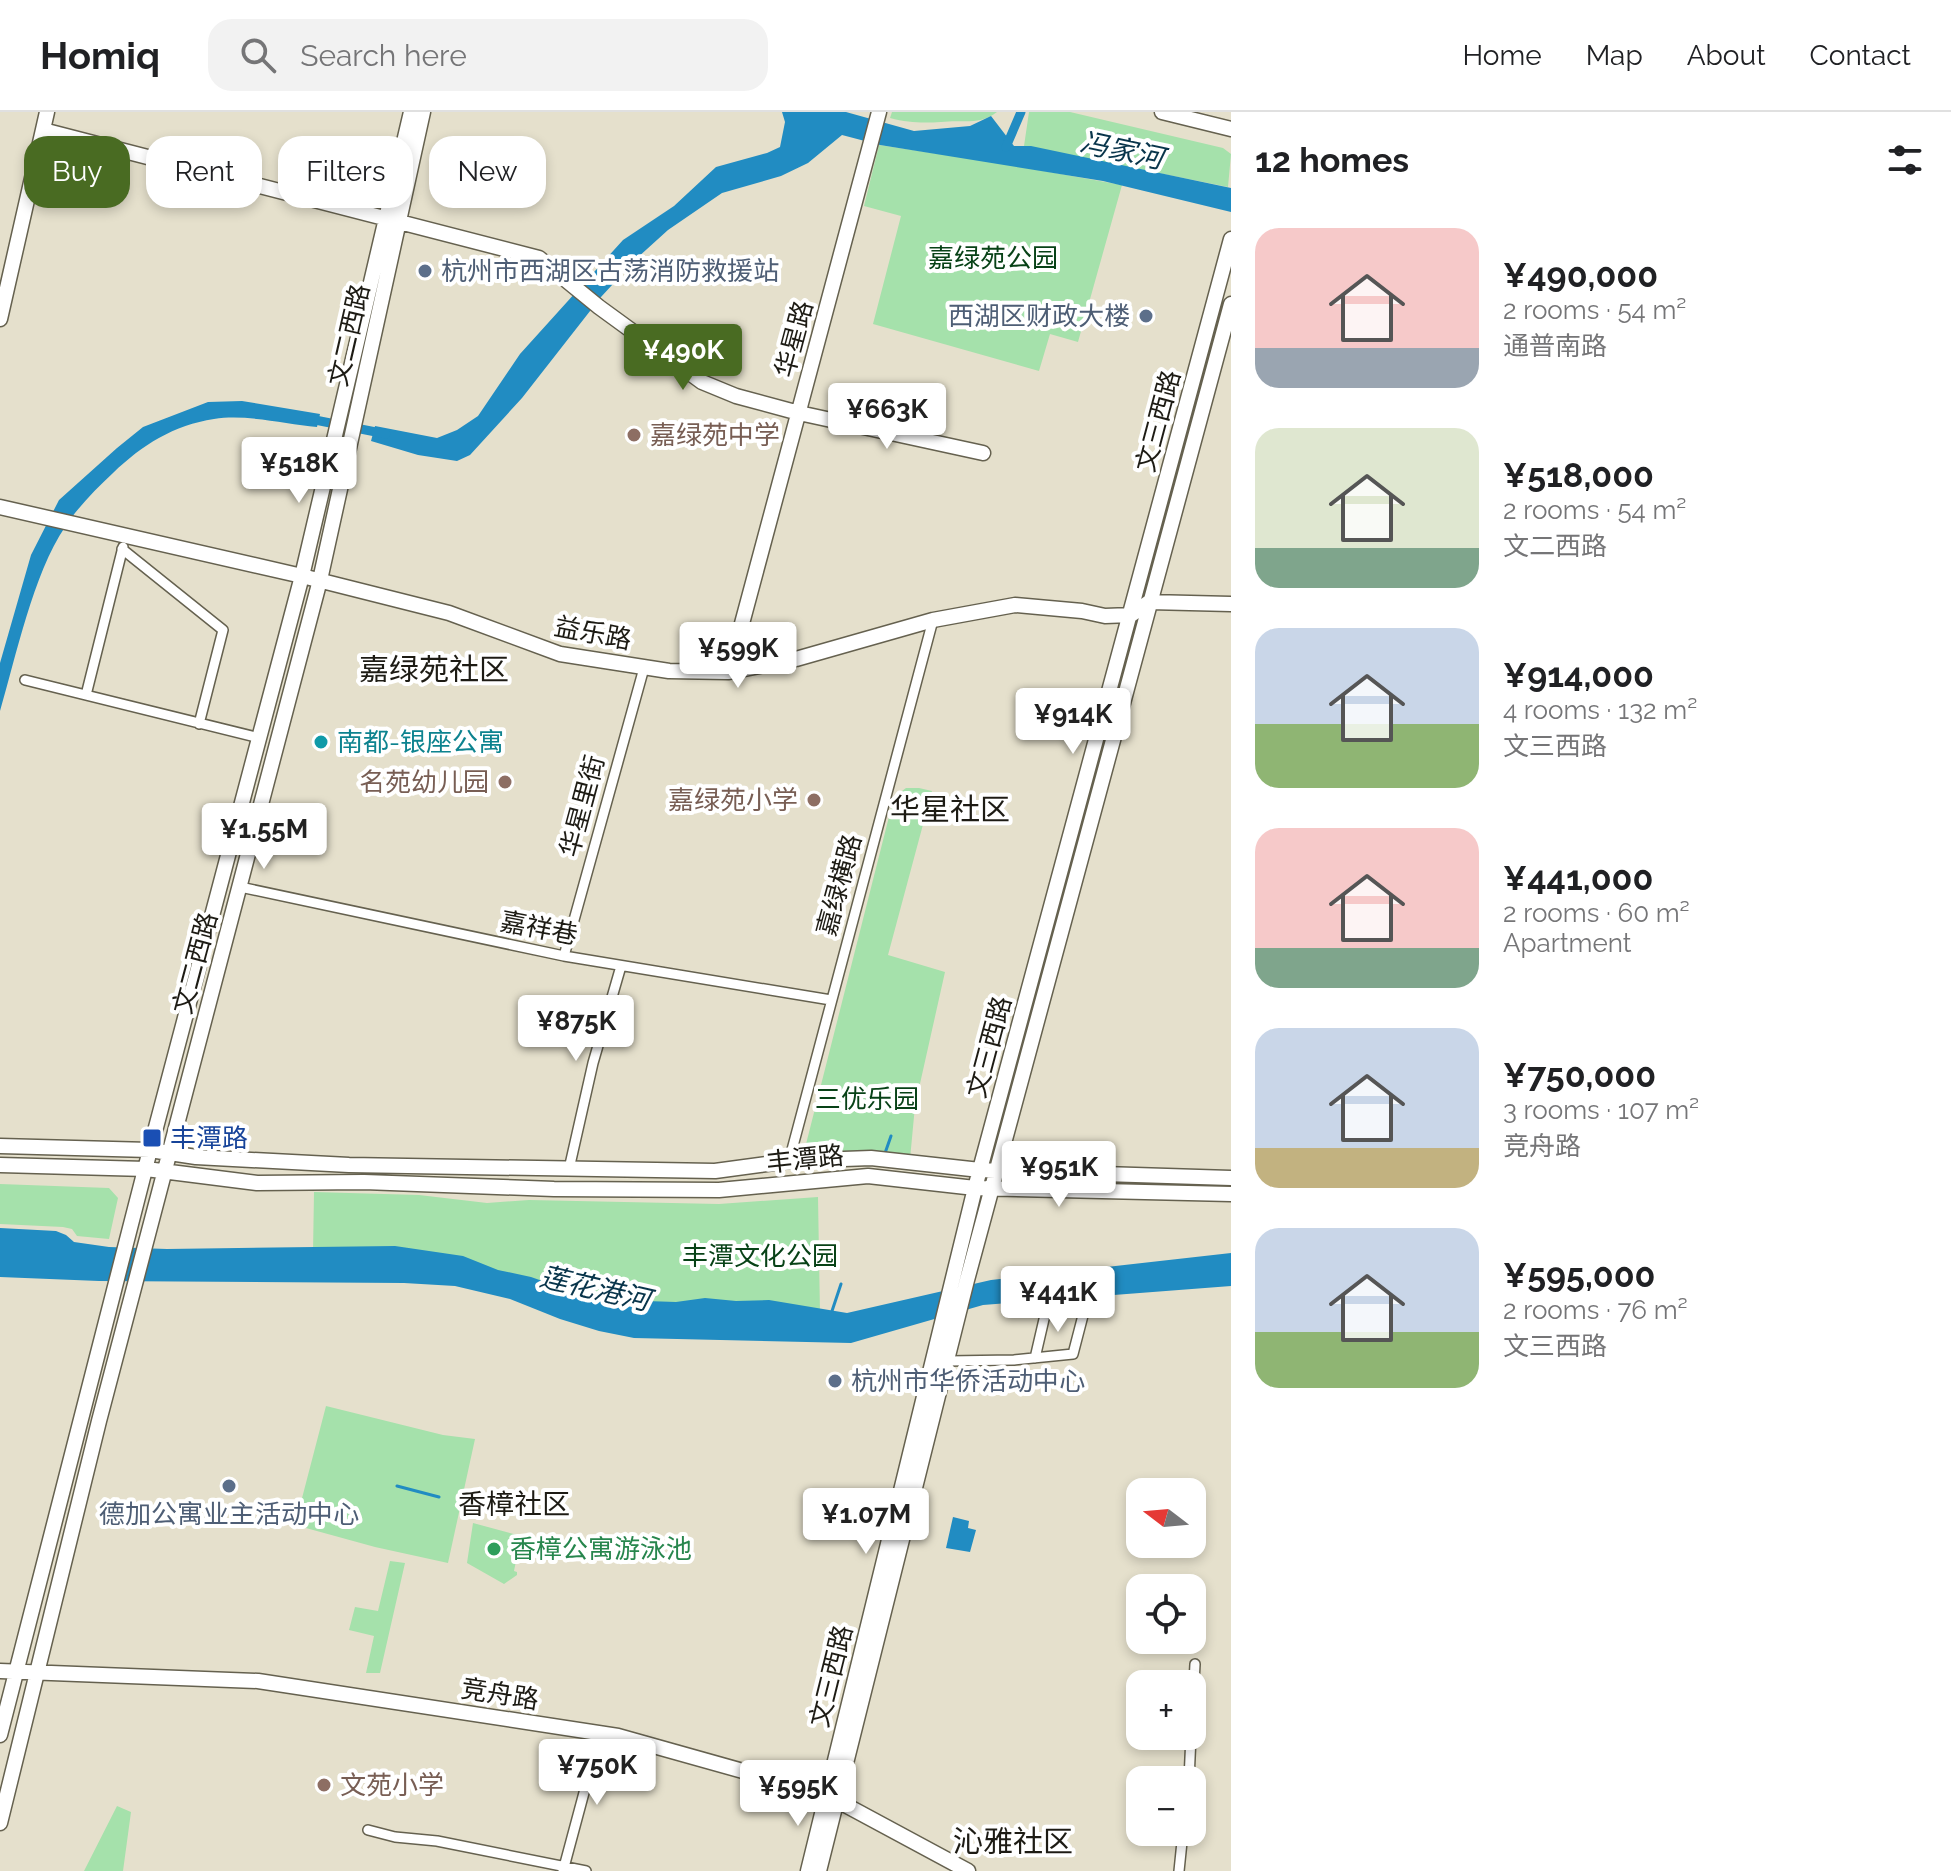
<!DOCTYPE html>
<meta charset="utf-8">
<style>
body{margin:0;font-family:Raleway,"Noto Sans SC",sans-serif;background:#f2f2f2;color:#202124;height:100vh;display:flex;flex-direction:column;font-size:30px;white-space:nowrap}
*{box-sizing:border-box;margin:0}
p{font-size:26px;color:#757577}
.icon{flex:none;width:44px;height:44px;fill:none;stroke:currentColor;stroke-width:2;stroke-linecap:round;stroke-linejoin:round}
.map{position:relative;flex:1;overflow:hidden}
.panel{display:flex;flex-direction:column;background:#fff;width:720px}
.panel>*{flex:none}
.guide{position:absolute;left:24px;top:24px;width:760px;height:72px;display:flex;gap:16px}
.needle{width:52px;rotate:286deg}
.tools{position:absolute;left:1126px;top:1366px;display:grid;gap:16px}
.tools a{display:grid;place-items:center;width:80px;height:80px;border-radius:16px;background:#fff;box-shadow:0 4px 12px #0003;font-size:40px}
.price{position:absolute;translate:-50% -68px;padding:0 18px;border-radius:8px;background:#fff;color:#222;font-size:26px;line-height:52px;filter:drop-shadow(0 2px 4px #0008)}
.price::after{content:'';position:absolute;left:50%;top:48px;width:24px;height:18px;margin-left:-12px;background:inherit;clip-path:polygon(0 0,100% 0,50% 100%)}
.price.active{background:#496b22;color:#fff}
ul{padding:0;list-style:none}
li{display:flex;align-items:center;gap:24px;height:200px;padding:0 24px}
li span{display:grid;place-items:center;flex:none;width:224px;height:160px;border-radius:24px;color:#555}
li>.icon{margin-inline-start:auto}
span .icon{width:96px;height:96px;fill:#fffc;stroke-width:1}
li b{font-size:34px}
h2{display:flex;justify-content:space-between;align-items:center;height:96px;padding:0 24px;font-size:34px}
.pill{padding:0 28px;border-radius:24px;background:#fff;box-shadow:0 4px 12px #0003;font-size:28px;line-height:72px}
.pill.active{background:#496b22;color:#fff}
header{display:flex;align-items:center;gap:48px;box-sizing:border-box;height:112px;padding:0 40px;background:#fff;border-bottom:2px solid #e0e0e0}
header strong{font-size:38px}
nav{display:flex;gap:44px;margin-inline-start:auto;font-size:28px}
.search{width:560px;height:72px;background:#f2f2f2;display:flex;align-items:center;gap:20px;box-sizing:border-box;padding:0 28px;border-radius:24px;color:#757577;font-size:30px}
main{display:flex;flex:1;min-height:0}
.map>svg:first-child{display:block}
.green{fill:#a5e1ab}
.water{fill:#218cc2}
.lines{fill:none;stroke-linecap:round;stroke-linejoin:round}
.stream{stroke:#218cc2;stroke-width:3}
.canal{stroke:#218cc2;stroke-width:9}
.street-casing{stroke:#65614f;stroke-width:12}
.secondary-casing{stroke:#65614f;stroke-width:17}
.primary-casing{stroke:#65614f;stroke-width:17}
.street{stroke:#fff;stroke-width:9}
.secondary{stroke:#fff;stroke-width:14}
.primary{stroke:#fff;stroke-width:14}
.service-dot{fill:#5c6f8a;stroke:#fff;stroke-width:3}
.education-dot{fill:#8d6e63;stroke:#fff;stroke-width:3}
.culture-dot{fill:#0f9aa8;stroke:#fff;stroke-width:3}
.transit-dot{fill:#1a4fb4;stroke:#fff;stroke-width:3}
.leisure-dot{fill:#2e9e5b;stroke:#fff;stroke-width:3}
.labels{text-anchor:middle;stroke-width:8;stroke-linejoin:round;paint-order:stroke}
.park-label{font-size:26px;fill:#084217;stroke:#fff}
.service-label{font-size:26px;fill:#4e5e75;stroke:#fff;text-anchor:start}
.street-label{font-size:26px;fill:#1d1b14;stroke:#fff}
.education-label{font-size:26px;fill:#785e54;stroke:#fff;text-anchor:start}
.culture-label{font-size:26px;fill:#0d838f;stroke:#fff;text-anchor:start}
.transit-label{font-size:26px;fill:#164399;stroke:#fff;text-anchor:start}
.leisure-label{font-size:26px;fill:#27864d;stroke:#fff;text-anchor:start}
.water-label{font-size:28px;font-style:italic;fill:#09354b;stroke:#fff}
.neighbourhood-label{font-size:28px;fill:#1d1b14;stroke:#fff}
.quarter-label{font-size:30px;fill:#1d1b14;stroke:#fff}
</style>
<header>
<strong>Homiq</strong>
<div class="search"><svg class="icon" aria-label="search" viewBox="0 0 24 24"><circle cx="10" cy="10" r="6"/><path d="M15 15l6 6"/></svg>Search here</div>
<nav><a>Home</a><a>Map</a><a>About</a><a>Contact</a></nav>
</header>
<main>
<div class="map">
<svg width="1231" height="1759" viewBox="0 0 1231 1759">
<rect width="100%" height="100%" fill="#e5e0cc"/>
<!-- green -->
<path class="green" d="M892 0H997C979 14 963 7 941 10 923 11 909 11 890 6Z
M1029 0H1070L1223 36 1231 42 1228 75 1024 34Z
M879 33 1000 51 1122 73 1078 230 1050 222 1039 259 873 212 901 104 864 94Z
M906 676H919L932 679 888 843 945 860 915 994 910 1047 804 1040 894 685Z
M0 1072 109 1076 118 1086 109 1127 77 1124 72 1117 63 1115 0 1112Z
M314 1080 419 1083 487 1091 529 1088 719 1092 818 1085 820 1201 633 1196 313 1141Z
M326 1294 443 1323 475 1327 448 1451 375 1435 295 1413Z
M473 1411 521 1424 514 1459 517 1460V1463L504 1472 467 1451Z
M390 1449 405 1451 380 1561H366L374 1524 349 1518 355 1495 378 1499Z
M117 1694 131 1700 123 1759H84Z"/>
<!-- water -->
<path class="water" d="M782 0H846L914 19 970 14 991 4 1014 34H1031L1231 76V100L1103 69 880 33 842 23 808 51 781 64 722 81 668 118 636 147 601 185 522 286 470 343 457 349 418 343 371 329 375 314 437 326 457 318 478 304 520 242 623 128 674 94 716 55 767 41 780 35 785 10Z
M242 289 320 302 317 315C285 312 247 302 214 307 174 313 142 333 113 361 95 378 78 395 65 415 33 462 16 545 0 599V551L31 443 59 388 117 336 143 315 208 290Z
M0 1116 56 1119 66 1123 74 1130 109 1135 167 1137 395 1134 463 1144 498 1158 531 1165 568 1178 592 1182 646 1189 676 1190 705 1186 736 1189 769 1188 847 1201 991 1168 1231 1141V1174L983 1193 851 1231 634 1226 599 1219 560 1207 510 1187 455 1174 404 1171 99 1169 0 1165Z
M953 1405 969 1409 968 1416 976 1418 970 1440 946 1436Z"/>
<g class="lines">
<!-- stream -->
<path class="stream" d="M884 1044 891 1024
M832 1199 841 1172
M397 1374 439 1385"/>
<!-- canal -->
<path class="canal" d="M1006 35 1021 0
M310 307 386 322"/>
<defs>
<path id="street" d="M122 437 223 518 199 612
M25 568 260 626
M86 583 123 435
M240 775 564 844 831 888
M564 844 644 556
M789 1049 933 508
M569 1057 593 951 621 854
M1035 1246 1048 1190
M948 1249 1014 1248 1073 1242 1087 1188
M1192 1608 1195 1552
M1189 1668 1191 1624
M368 1718 395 1725 437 1729 586 1759
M563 1759 600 1621
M1179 1759 1183 1720"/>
<path id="secondary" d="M43 18 539 146 599 195 702 270 736 284 799 301 983 341
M0 207 47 0
M0 395 302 464 449 501 560 542 669 559 729 560 796 547 933 508 1015 493 1082 499 1105 504 1131 503 1149 490 1231 492
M729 560 879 0
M0 1034 150 1038 196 1045 349 1053 715 1059 789 1049 871 1046 980 1058 1231 1066
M0 1053 146 1057 257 1071 364 1070 554 1077 719 1078 868 1064 975 1076 1231 1082
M0 1559 258 1569 618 1624 825 1682 968 1759
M0 1623 150 1038 302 464 411 0
M0 1711 99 1309 320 468 423 0
M808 1759 975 1076 1231 127
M819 1759 967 1168 1231 192"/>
<path id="primary" d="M1162 0 1231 17"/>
</defs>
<!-- street casing -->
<use href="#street" class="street-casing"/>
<!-- secondary casing -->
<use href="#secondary" class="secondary-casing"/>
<!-- primary casing -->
<use href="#primary" class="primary-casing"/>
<!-- street -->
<use href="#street" class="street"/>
<!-- secondary -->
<use href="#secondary" class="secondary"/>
<!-- primary -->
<use href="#primary" class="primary"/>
</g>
<!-- markers -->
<g class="service-dot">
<circle cx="425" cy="159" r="8"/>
<circle cx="1146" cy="204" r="8"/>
<circle cx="835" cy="1269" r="8"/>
<circle cx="229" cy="1374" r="8"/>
</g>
<g class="education-dot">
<circle cx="634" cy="323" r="8"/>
<circle cx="505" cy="670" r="8"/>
<circle cx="814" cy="688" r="8"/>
<circle cx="324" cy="1673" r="8"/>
</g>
<circle class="culture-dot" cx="321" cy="630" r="8"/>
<rect class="transit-dot" x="142" y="1016" width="20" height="20" rx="4"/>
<circle class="leisure-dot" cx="494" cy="1437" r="8"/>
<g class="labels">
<!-- park labels -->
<g class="park-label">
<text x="993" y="155">嘉绿苑公园</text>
<text x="867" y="996">三优乐园</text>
<text x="760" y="1153">丰潭文化公园</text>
</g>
<!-- service labels -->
<g class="service-label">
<text x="441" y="168">杭州市西湖区古荡消防救援站</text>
<text x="1130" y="213" text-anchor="end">西湖区财政大楼</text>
<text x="851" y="1278">杭州市华侨活动中心</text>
<text x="229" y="1411" text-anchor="middle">德加公寓业主活动中心</text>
</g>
<!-- street labels -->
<g class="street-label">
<text transform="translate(349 223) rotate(-77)" y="9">文二西路</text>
<text transform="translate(794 227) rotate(-75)" y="9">华星路</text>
<text transform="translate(1158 309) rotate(-75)" y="9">文三西路</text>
<text transform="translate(593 521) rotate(11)" y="9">益乐路</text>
<text transform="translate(582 694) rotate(-75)" y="9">华星里街</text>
<text transform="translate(839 773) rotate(-75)" y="9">嘉绿横路</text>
<text transform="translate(539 816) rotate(11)" y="9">嘉祥巷</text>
<text transform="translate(195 851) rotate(-75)" y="9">文二西路</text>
<text transform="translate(989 935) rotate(-75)" y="9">文三西路</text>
<text transform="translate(805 1047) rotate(-6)" y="9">丰潭路</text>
<text transform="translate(831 1564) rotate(-76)" y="9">文三西路</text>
<text transform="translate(500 1582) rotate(9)" y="9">竞舟路</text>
</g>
<!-- education labels -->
<g class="education-label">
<text x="650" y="332">嘉绿苑中学</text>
<text x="489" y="679" text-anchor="end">名苑幼儿园</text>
<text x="798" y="697" text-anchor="end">嘉绿苑小学</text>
<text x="340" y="1682">文苑小学</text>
</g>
<!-- culture labels -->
<g class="culture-label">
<text x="337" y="639">南都-银座公寓</text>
</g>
<!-- transit labels -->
<g class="transit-label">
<text x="170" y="1035">丰潭路</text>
</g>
<!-- leisure labels -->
<g class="leisure-label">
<text x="510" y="1446">香樟公寓游泳池</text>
</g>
<!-- water labels -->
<g class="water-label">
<text transform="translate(1122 38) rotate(12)" y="10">冯家河</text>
<text transform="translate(595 1176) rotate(13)" y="10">莲花港河</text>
</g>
<!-- neighbourhood labels -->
<g class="neighbourhood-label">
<text x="514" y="1402">香樟社区</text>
</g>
<!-- quarter labels -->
<g class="quarter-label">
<text x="434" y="568">嘉绿苑社区</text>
<text x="950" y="708">华星社区</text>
<text x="1013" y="1740">沁雅社区</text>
</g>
</g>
</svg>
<div class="tools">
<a><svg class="needle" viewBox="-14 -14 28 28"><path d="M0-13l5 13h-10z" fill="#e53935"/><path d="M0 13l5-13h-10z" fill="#757577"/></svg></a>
<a><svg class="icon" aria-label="locate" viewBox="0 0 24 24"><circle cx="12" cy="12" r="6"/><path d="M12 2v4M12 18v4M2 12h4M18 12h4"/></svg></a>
<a>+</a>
<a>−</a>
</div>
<b class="price active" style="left:683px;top:280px">¥490K</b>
<b class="price" style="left:887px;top:339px">¥663K</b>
<b class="price" style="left:299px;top:393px">¥518K</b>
<b class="price" style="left:738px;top:578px">¥599K</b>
<b class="price" style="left:1073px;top:644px">¥914K</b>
<b class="price" style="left:264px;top:759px">¥1.55M</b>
<b class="price" style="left:576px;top:951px">¥875K</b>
<b class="price" style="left:1059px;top:1097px">¥951K</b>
<b class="price" style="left:1058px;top:1222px">¥441K</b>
<b class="price" style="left:866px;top:1444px">¥1.07M</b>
<b class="price" style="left:597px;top:1695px">¥750K</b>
<b class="price" style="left:798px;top:1716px">¥595K</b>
<div class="guide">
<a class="pill active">Buy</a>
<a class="pill">Rent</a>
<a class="pill">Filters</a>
<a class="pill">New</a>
</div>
</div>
<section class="panel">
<h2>12 homes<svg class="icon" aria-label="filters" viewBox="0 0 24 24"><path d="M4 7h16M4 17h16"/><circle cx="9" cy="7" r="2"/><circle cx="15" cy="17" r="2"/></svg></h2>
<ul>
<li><span style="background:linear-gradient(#f6c9c9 75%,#9aa5b1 0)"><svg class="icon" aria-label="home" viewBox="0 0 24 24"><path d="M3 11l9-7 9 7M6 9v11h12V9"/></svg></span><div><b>¥490,000</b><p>2 rooms · 54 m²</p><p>通普南路</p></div></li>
<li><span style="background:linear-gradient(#dfe7d0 75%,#7fa58c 0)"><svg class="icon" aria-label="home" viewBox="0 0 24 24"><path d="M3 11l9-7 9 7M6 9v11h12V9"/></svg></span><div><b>¥518,000</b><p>2 rooms · 54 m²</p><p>文二西路</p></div></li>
<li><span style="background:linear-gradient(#c9d6e8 60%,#8fb573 0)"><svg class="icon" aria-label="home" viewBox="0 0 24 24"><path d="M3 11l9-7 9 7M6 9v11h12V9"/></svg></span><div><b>¥914,000</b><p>4 rooms · 132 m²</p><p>文三西路</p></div></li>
<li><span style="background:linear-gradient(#f6c9c9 75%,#7fa58c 0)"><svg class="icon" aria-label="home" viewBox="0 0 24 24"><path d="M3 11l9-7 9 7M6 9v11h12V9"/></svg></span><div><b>¥441,000</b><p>2 rooms · 60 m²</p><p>Apartment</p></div></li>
<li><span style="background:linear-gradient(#c9d6e8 75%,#c2b280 0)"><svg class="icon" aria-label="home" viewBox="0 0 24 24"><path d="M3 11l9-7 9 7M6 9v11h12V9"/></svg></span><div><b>¥750,000</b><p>3 rooms · 107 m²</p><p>竞舟路</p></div></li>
<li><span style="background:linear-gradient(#c9d6e8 65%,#8fb573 0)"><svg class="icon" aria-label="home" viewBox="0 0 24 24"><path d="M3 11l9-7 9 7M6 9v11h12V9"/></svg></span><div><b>¥595,000</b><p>2 rooms · 76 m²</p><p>文三西路</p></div></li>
</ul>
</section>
</main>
